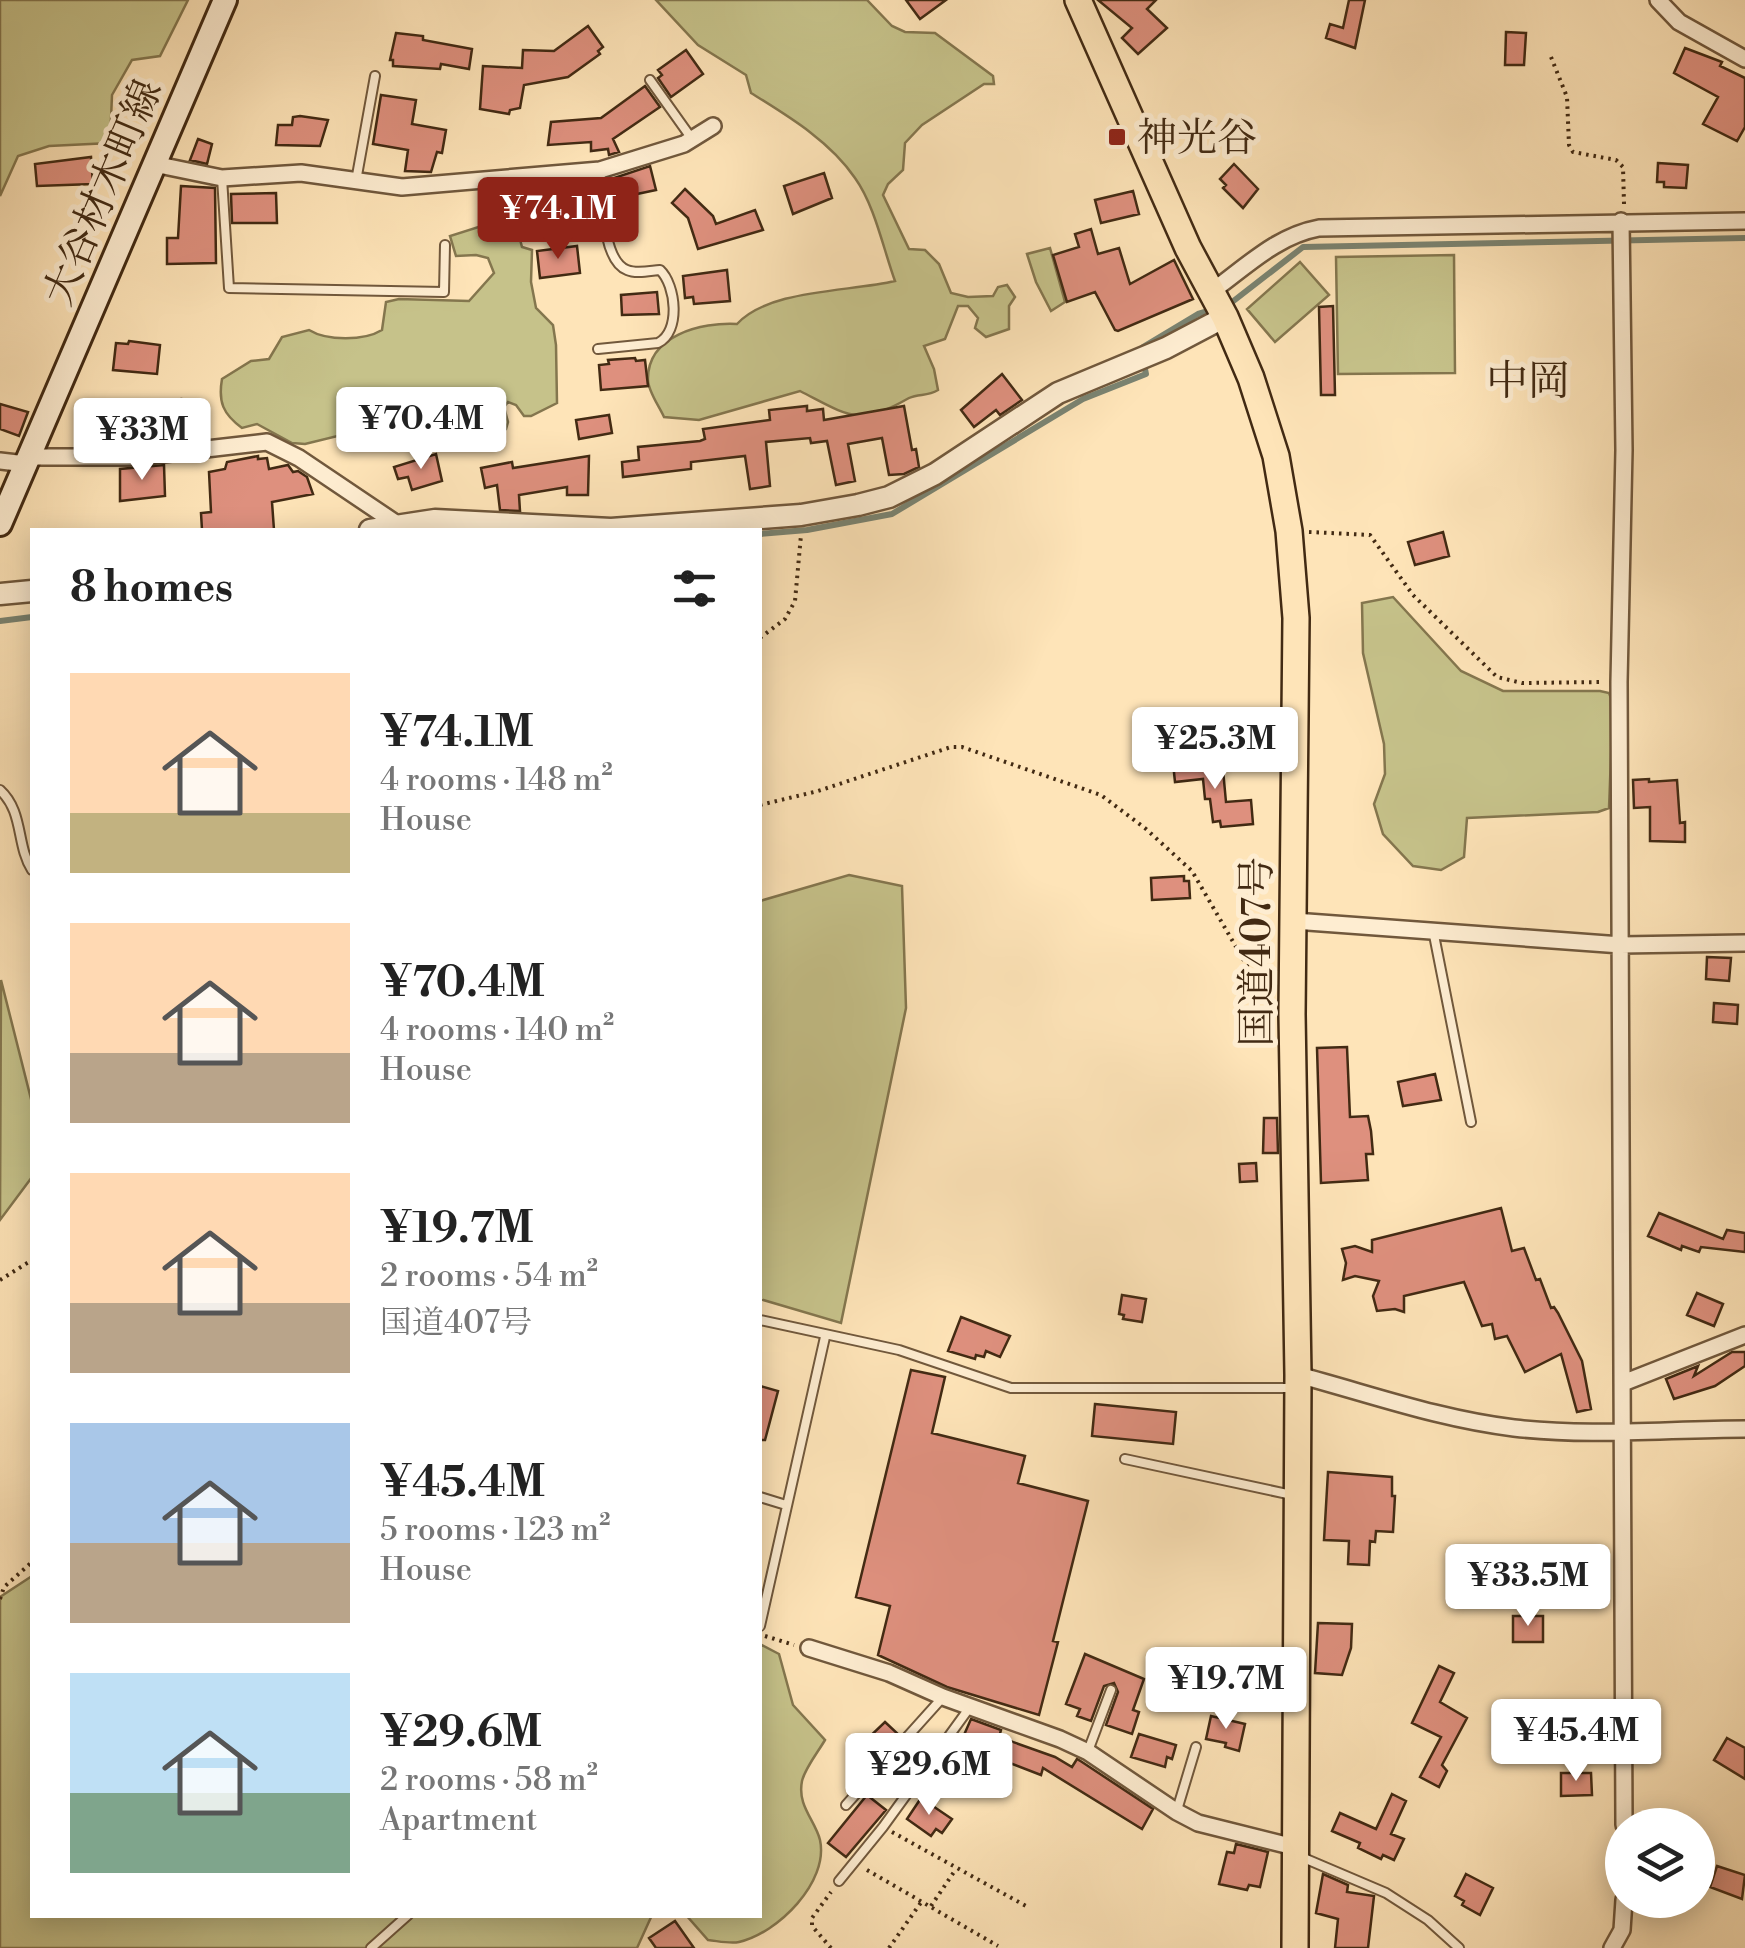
<!DOCTYPE html>
<meta charset="utf-8">
<style>
body{margin:0;font-family:"Libre Bodoni","Noto Serif JP",serif;background:#f6f6f6;color:#222;height:100vh;display:flex;flex-direction:column;font-size:38px;white-space:nowrap}
*{box-sizing:border-box;margin:0}
p{font-size:32px;color:#767676}
.icon{flex:none;width:55px;height:55px;fill:none;stroke:currentColor;stroke-width:2;stroke-linecap:round;stroke-linejoin:round}
.map{position:relative;flex:1;overflow:hidden}
.drawer{position:absolute;left:30px;top:528px;width:732px;height:1390px;display:flex;flex-direction:column;background:#fff;border-radius:0px;box-shadow:0 5px 25px #0003}
.drawer>*{flex:none}
.fabs{position:absolute;left:1605px;top:1808px;display:grid;gap:20px}
.fabs a{display:grid;place-items:center;width:110px;height:110px;border-radius:50%;background:#fff;box-shadow:0 5px 25px #0003;font-size:50px}
.price{position:absolute;translate:-50% -85px;padding:0 22px;border-radius:10px;background:#fff;color:#222;font-size:32px;line-height:65px;filter:drop-shadow(0 2px 5px #0008)}
.price::after{content:'';position:absolute;left:50%;top:60px;width:30px;height:22px;margin-left:-15px;background:inherit;clip-path:polygon(0 0,100% 0,50% 100%)}
.price.current{background:#8f2418;color:#fff}
ul{padding:0;list-style:none}
li{display:flex;align-items:center;gap:30px;height:250px;padding:0 40px}
li span{display:grid;place-items:center;flex:none;width:280px;height:200px;border-radius:0px;color:#555}
li>.icon{margin-inline-start:auto}
span .icon{width:120px;height:120px;fill:#fffc;stroke-width:1}
li b{font-size:42px}
h2{display:flex;justify-content:space-between;align-items:center;height:120px;padding:0 40px;font-size:42px}
.map>svg:first-child{display:block}
.green{fill:#c6c28a;stroke:#84764e;stroke-width:2.5}
.lines{fill:none;stroke-linecap:round;stroke-linejoin:round}
.stream{stroke:#7a8371;stroke-width:6}
.building{fill:#de907e;stroke:#422a13;stroke-width:2.5}
.service-casing{stroke:#71583c;stroke-width:12}
.minor-casing{stroke:#71583c;stroke-width:20}
.tertiary-casing{stroke:#71583c;stroke-width:25}
.secondary-casing{stroke:#422a13;stroke-width:28}
.trunk-casing{stroke:#422a13;stroke-width:30}
.path{stroke:#422a13;stroke-width:4;stroke-dasharray:2.5 5;stroke-linecap:butt}
.service{stroke:#feedd1;stroke-width:8}
.minor{stroke:#feedd1;stroke-width:15}
.tertiary{stroke:#feedd1;stroke-width:20}
.secondary{stroke:#feedd1;stroke-width:22}
.trunk{stroke:#fee4b8;stroke-width:25}
.poi-dot{fill:#8f2418;stroke:#feedd1;stroke-width:4}
.labels{text-anchor:middle;stroke-width:10;stroke-linejoin:round;paint-order:stroke}
.poi-label{font-size:40px;fill:#422a13;stroke:#feedd1;text-anchor:start}
.street-label{font-size:40px;fill:#422a13;stroke:#feedd1}
.neighbourhood-label{font-size:42px;fill:#422a13;stroke:#feedd1}
</style>
<div class="map">
<svg width="1745" height="1948" viewBox="0 0 1745 1948">
<rect width="100%" height="100%" fill="#fee4b8"/>
<filter id="stains"><feTurbulence type="fractalNoise" baseFrequency=".002" numOctaves="4"/><feColorMatrix values="0 0 0 0 .2 0 0 0 0 .09 0 0 0 0 .02 0 0 0 .5 -.17"/></filter>
<radialGradient id="worn" r=".72"><stop offset=".6" stop-color="#630" stop-opacity="0"/><stop offset="1" stop-color="#630" stop-opacity=".3"/></radialGradient>
<!-- green -->
<path class="green" d="M0 0H188L160 56 132 60 112 95 110 143 49 146 18 156 0 196Z
M656 0H867L892 26 905 32 935 33 993 76 994 84H984L922 125 905 143 903 170 888 184 883 195 909 249 925 250 939 264 951 293 968 297 993 296 998 287 1007 285 1015 297 1009 306V329L986 337 975 328 978 318 968 306H958L945 339 924 346 934 369 938 390C927 397 919 393 909 398 858 427 849 416 800 391L699 420 664 417C659 406 648 391 648 380 647 335 702 322 737 324 769 289 849 292 895 281 883 248 875 206 855 178 830 141 788 116 751 93L746 75 698 45Z
M497 201 510 202 520 216 518 232 522 247 532 250 531 282 536 308 553 325 556 345 557 403 531 416H524L516 405 508 402 504 407 508 422 506 429 478 430 471 410 459 407 453 400 439 404 427 413 429 426 401 444 384 442 383 432 374 427 305 444 292 443 257 424 242 428C223 414 218 402 222 379L251 361 269 359 282 337 309 330C327 341 364 341 382 330L386 302 399 299 469 301 494 273 488 258 476 255 456 256 450 236 485 225Z
M1050 248 1065 302 1051 311 1036 282 1027 254Z
M1454 255 1455 373 1338 374 1336 257Z
M1300 262 1329 295 1275 342 1247 309Z
M1393 597 1461 671 1503 691H1600L1609 693 1613 703 1609 808 1598 812 1467 818 1464 857 1441 870 1413 866 1383 834 1374 804 1385 774 1384 744 1363 653 1362 603Z
M849 875 902 886 906 1008 841 1323 760 1299V901Z
M1 980 32 1103V1177L0 1220Z
M32 1576V1915H652L637 1948H0V1597Z
M760 1644 779 1654 793 1705 825 1740C818 1752 805 1768 802 1781 797 1806 815 1820 820 1840 829 1882 778 1933 739 1942 730 1944 718 1941 708 1940L686 1915H760Z"/>
<g class="lines">
<!-- stream -->
<path class="stream" d="M1227 306 1303 247 1745 238
M1143 347 1198 314 1215 309
M760 534 807 530 892 514 1083 399 1146 374 1144 364
M0 621 32 617"/>
</g>
<!-- building -->
<path class="building" d="M906 0H946L920 19Z
M1098 0H1156L1147 9 1167 28 1138 54 1122 38 1132 28Z
M1349 0H1365L1355 48 1326 38 1330 24 1343 28Z
M588 26 603 47 598 51 600 54 568 77 524 85 520 108 510 110 509 114 480 109 483 66 522 68 523 50 554 51Z
M1506 32 1526 33 1524 65H1505Z
M396 33 423 36V40L472 49 469 69 441 64 440 69 393 66V60H390Z
M1685 48 1722 62 1720 66 1745 78V127L1737 141 1703 124 1718 97 1674 73Z
M686 50 703 74 671 97 658 78 662 75 658 70Z
M645 86 660 107 613 139 619 152 609 155 608 149 591 151V142L548 145 551 122 601 118Z
M381 95 416 100 412 124 446 130 442 153 437 152 431 172 405 171 408 150 373 144Z
M300 116 328 120 320 146 276 145 278 125H292L293 117Z
M198 139 212 144 207 164 190 160Z
M91 157 93 184 37 186 35 164Z
M1658 163 1688 165 1686 188 1664 187V182H1657Z
M1234 164 1258 189 1243 208 1223 188 1226 185 1220 179Z
M650 166 656 190 618 198 614 178Z
M824 173 832 198 793 214 784 186Z
M554 185 556 203 530 204 528 187Z
M181 186 215 188 216 263 167 264V238H178Z
M685 189 713 216 716 224 755 210 763 230 698 249 688 218 672 203Z
M1133 191 1139 214 1101 223 1095 200Z
M276 193 277 223H232L231 194Z
M1091 229 1098 254 1119 248 1130 284 1174 260 1193 299 1118 331 1115 330 1095 292 1067 302 1053 255 1079 247 1075 234Z
M577 246 580 273 540 278 537 251Z
M727 270 730 301 694 304 693 297 685 298 683 276Z
M657 292 659 314 622 315 621 295Z
M1333 306 1335 395H1321L1319 307Z
M129 341 160 345 157 374 113 370 116 343 128 344Z
M635 358 636 361 645 360 648 386 601 390 599 365 609 364 608 360Z
M1002 374 1022 400 1000 415 996 410 974 427 961 410Z
M181 399V405L192 404 194 439 140 445 138 435 101 438 99 418 112 417V409L133 407 132 403Z
M0 404 28 412 19 436 0 429Z
M807 406V411L823 409 824 420 904 406 912 450 916 449 919 467 904 474 889 475 882 438 848 444 855 481 836 485 827 441 811 443 810 438 766 442 770 486 750 489 745 456 691 462V469L623 477 622 462 639 460 638 447 700 441 705 439 703 429 770 420 769 410Z
M609 415 612 433 579 439 576 420Z
M436 454 442 481 412 490 408 477 398 479 394 467Z
M258 456V459L267 458 269 469 288 465 293 472 298 471 307 477 313 494 272 502 274 530H202L201 513 211 512 209 472 225 469 227 462Z
M589 456 588 495H567V487L519 495 520 511 500 510 497 485 485 488 481 468 512 462 513 468Z
M164 465 165 496 120 501V469Z
M1443 532 1449 556 1415 565 1408 542Z
M1222 759 1226 802 1251 800 1253 824 1221 827 1220 821 1213 822 1210 799H1205L1203 779 1175 782 1173 763Z
M1649 779V782L1677 780 1680 823 1685 822V842L1650 841V807L1634 808 1633 780Z
M1184 876V881H1189L1190 898 1152 900 1151 878Z
M1707 957 1731 958 1729 981 1706 979Z
M1714 1003 1738 1005 1737 1024 1713 1022Z
M1347 1047 1350 1117 1368 1116 1371 1131 1373 1154H1366L1368 1180 1321 1183 1317 1048Z
M1435 1074 1441 1100 1403 1106 1398 1082Z
M1264 1118H1277L1278 1153H1263Z
M1256 1163 1257 1181 1240 1182 1239 1164Z
M1501 1208 1512 1251 1524 1248 1536 1280 1540 1279 1551 1308 1554 1307 1558 1313 1582 1361 1591 1409 1577 1412 1561 1354 1525 1372 1507 1336 1495 1339 1492 1324 1482 1326 1464 1282 1404 1296V1312L1395 1309 1377 1311 1373 1296 1379 1281 1355 1276 1343 1280 1346 1263 1342 1249 1355 1246 1372 1252V1240Z
M1659 1213 1723 1239 1727 1230 1745 1233V1252L1701 1247 1699 1252 1682 1246 1681 1250 1648 1236Z
M1697 1293 1723 1304 1714 1326 1687 1315Z
M1122 1295 1146 1299 1142 1322 1123 1319 1124 1315 1119 1314Z
M961 1317 1010 1336 1000 1357 986 1351 984 1357 976 1355 975 1359 948 1351Z
M1732 1352H1745V1366L1715 1386 1674 1399 1666 1379 1698 1366 1694 1376Z
M911 1370 945 1377 932 1433 1025 1456 1018 1483 1088 1501 1053 1641 1058 1642 1039 1715 947 1687 878 1655 890 1606 856 1597Z
M760 1386 778 1391 765 1440H760Z
M1095 1404 1176 1412 1173 1444 1092 1436Z
M1328 1472 1392 1477V1496H1395L1393 1532 1376 1531 1375 1542 1370 1541 1369 1565 1348 1564 1349 1541 1324 1540Z
M1513 1616H1543V1642H1513Z
M1318 1623 1352 1624 1351 1648 1342 1675 1315 1673Z
M1085 1654 1144 1679 1133 1710 1139 1712 1132 1734 1106 1725 1118 1692 1114 1683 1104 1686 1091 1721 1077 1716 1080 1709 1066 1704Z
M1439 1666 1454 1673 1440 1702 1467 1718 1442 1765 1447 1771 1439 1787 1420 1777 1441 1737 1412 1723Z
M1211 1716 1245 1724 1239 1751 1225 1747 1226 1743 1206 1739Z
M971 1719 1001 1730 999 1737 1055 1757 1072 1767 1077 1759 1082 1762 1153 1809 1142 1829 1043 1768 1041 1775 960 1744Z
M885 1722 899 1735 878 1758 863 1743Z
M1139 1734 1176 1745 1172 1759 1167 1757 1165 1767 1131 1757Z
M1727 1738 1745 1748V1779L1714 1760Z
M1561 1773H1591L1592 1795 1561 1796Z
M1392 1794 1406 1801 1391 1834 1404 1839 1394 1860 1383 1855 1381 1859 1358 1848 1360 1843 1332 1831 1340 1813 1376 1829Z
M867 1795 886 1810 846 1857 828 1843Z
M921 1798 952 1819 942 1833 936 1829 931 1836 907 1819Z
M1236 1844 1268 1852 1260 1887 1249 1885 1247 1890 1219 1884 1227 1852 1234 1853Z
M1717 1866 1745 1875 1742 1899 1710 1887Z
M1323 1874 1348 1885 1347 1892 1374 1896 1368 1948H1335L1338 1919 1316 1913Z
M1466 1874 1493 1888 1480 1915 1462 1905 1464 1901 1455 1896Z
M675 1921 694 1948H656L649 1938Z"/>
<g class="lines">
<defs>
<path id="service" d="M650 80 692 139
M222 178 229 288 444 292 445 245
M356 181 375 76
M598 349 658 343C681 332 676 285 660 270 649 271 636 274 627 270 601 260 603 194 600 170
M0 790C24 812 16 845 32 870
M1433 930 1471 1122
M760 1320 899 1350 1011 1388H1293
M1125 1459 1292 1495
M760 1497 786 1505
M760 1626 825 1337
M1088 1751 1111 1690
M846 1805 943 1697
M1177 1810 1196 1747
M1299 1856 1386 1893 1428 1920 1459 1948
M839 1881 883 1827 970 1707
M371 1948 408 1915"/>
<path id="minor" d="M1658 0 1679 22 1745 59
M154 164 222 178 301 173 402 187 600 170 684 144 713 126
M1621 221 1624 450 1619 682 1624 1825
M1211 292C1246 267 1276 236 1319 228L1745 221
M29 457H137L267 442 299 458 397 524
M0 461 26 464
M1294 921 1621 945 1745 943
M1298 1375C1370 1394 1439 1419 1514 1428 1590 1437 1669 1429 1745 1429
M1623 1383 1745 1335
M809 1648 889 1673 943 1697 1060 1739 1088 1752 1177 1812 1198 1823 1294 1847
M1612 1948 1622 1930 1624 1900"/>
<path id="tertiary" d="M370 530 435 520 611 529 801 515 858 505 889 497 935 474 1058 393 1166 348 1225 317
M0 594 32 591"/>
<path id="secondary" d="M0 524 225 0"/>
<path id="trunk" d="M1078 0 1188 248 1225 317 1251 378 1276 456 1289 531 1296 618 1292 1014 1298 1375 1295 1948"/>
</defs>
<!-- service casing -->
<use href="#service" class="service-casing"/>
<!-- minor casing -->
<use href="#minor" class="minor-casing"/>
<!-- tertiary casing -->
<use href="#tertiary" class="tertiary-casing"/>
<!-- secondary casing -->
<use href="#secondary" class="secondary-casing"/>
<!-- trunk casing -->
<use href="#trunk" class="trunk-casing"/>
<!-- path -->
<path class="path" d="M1551 57 1567 97 1569 145 1573 152 1616 160 1623 167 1624 204
M1309 532 1370 535 1413 595 1497 677 1522 683 1604 682
M760 638 785 619 795 601 801 535
M760 805 818 791 951 747H962L1101 795 1146 829 1192 871 1261 990 1269 998
M0 1280 32 1260
M0 1599 4 1587 32 1562
M765 1636 794 1645
M892 1832 1026 1906
M867 1870 998 1946
M931 1906 956 1869
M831 1948 812 1926V1918L831 1892
M889 1948 922 1901"/>
<!-- service -->
<use href="#service" class="service"/>
<!-- minor -->
<use href="#minor" class="minor"/>
<!-- tertiary -->
<use href="#tertiary" class="tertiary"/>
<!-- secondary -->
<use href="#secondary" class="secondary"/>
<!-- trunk -->
<use href="#trunk" class="trunk"/>
</g>
<!-- markers -->
<rect class="poi-dot" x="1107" y="127" width="20" height="20" rx="5"/>
<g class="labels">
<!-- poi labels -->
<g class="poi-label">
<text x="1137" y="151">神光谷</text>
</g>
<!-- street labels -->
<g class="street-label">
<text transform="translate(102 192) rotate(-67)" y="14">大谷材木町線</text>
<text transform="translate(1256 952) rotate(-90)" y="14">国道407号</text>
</g>
<!-- neighbourhood labels -->
<g class="neighbourhood-label">
<text x="1528" y="395">中岡</text>
</g>
</g>
<rect width="100%" height="100%" filter="url(#stains)"/>
<rect width="100%" height="100%" fill="url(#worn)"/>
</svg>
<div class="fabs">
<a><svg class="icon" aria-label="layers" viewBox="0 0 24 24"><path d="M12 4l9 5-9 5-9-5zM3 14l9 5 9-5"/></svg></a>
</div>
<b class="price current" style="left:558px;top:262px">¥74.1M</b>
<b class="price" style="left:421px;top:472px">¥70.4M</b>
<b class="price" style="left:142px;top:483px">¥33M</b>
<b class="price" style="left:1215px;top:792px">¥25.3M</b>
<b class="price" style="left:1528px;top:1629px">¥33.5M</b>
<b class="price" style="left:1226px;top:1732px">¥19.7M</b>
<b class="price" style="left:1576px;top:1784px">¥45.4M</b>
<b class="price" style="left:929px;top:1818px">¥29.6M</b>
<section class="drawer">
<h2>8 homes<svg class="icon" aria-label="filters" viewBox="0 0 24 24"><path d="M4 7h16M4 17h16"/><circle cx="9" cy="7" r="2"/><circle cx="15" cy="17" r="2"/></svg></h2>
<ul>
<li><span style="background:linear-gradient(#ffd9b3 70%,#c2b280 0)"><svg class="icon" aria-label="home" viewBox="0 0 24 24"><path d="M3 11l9-7 9 7M6 9v11h12V9"/></svg></span><div><b>¥74.1M</b><p>4 rooms · 148 m²</p><p>House</p></div></li>
<li><span style="background:linear-gradient(#ffd9b3 65%,#b9a48a 0)"><svg class="icon" aria-label="home" viewBox="0 0 24 24"><path d="M3 11l9-7 9 7M6 9v11h12V9"/></svg></span><div><b>¥70.4M</b><p>4 rooms · 140 m²</p><p>House</p></div></li>
<li><span style="background:linear-gradient(#ffd9b3 65%,#b9a48a 0)"><svg class="icon" aria-label="home" viewBox="0 0 24 24"><path d="M3 11l9-7 9 7M6 9v11h12V9"/></svg></span><div><b>¥19.7M</b><p>2 rooms · 54 m²</p><p>国道407号</p></div></li>
<li><span style="background:linear-gradient(#a9c7e8 60%,#b9a48a 0)"><svg class="icon" aria-label="home" viewBox="0 0 24 24"><path d="M3 11l9-7 9 7M6 9v11h12V9"/></svg></span><div><b>¥45.4M</b><p>5 rooms · 123 m²</p><p>House</p></div></li>
<li><span style="background:linear-gradient(#bfe0f5 60%,#7fa58c 0)"><svg class="icon" aria-label="home" viewBox="0 0 24 24"><path d="M3 11l9-7 9 7M6 9v11h12V9"/></svg></span><div><b>¥29.6M</b><p>2 rooms · 58 m²</p><p>Apartment</p></div></li>
</ul>
</section>
</div>
